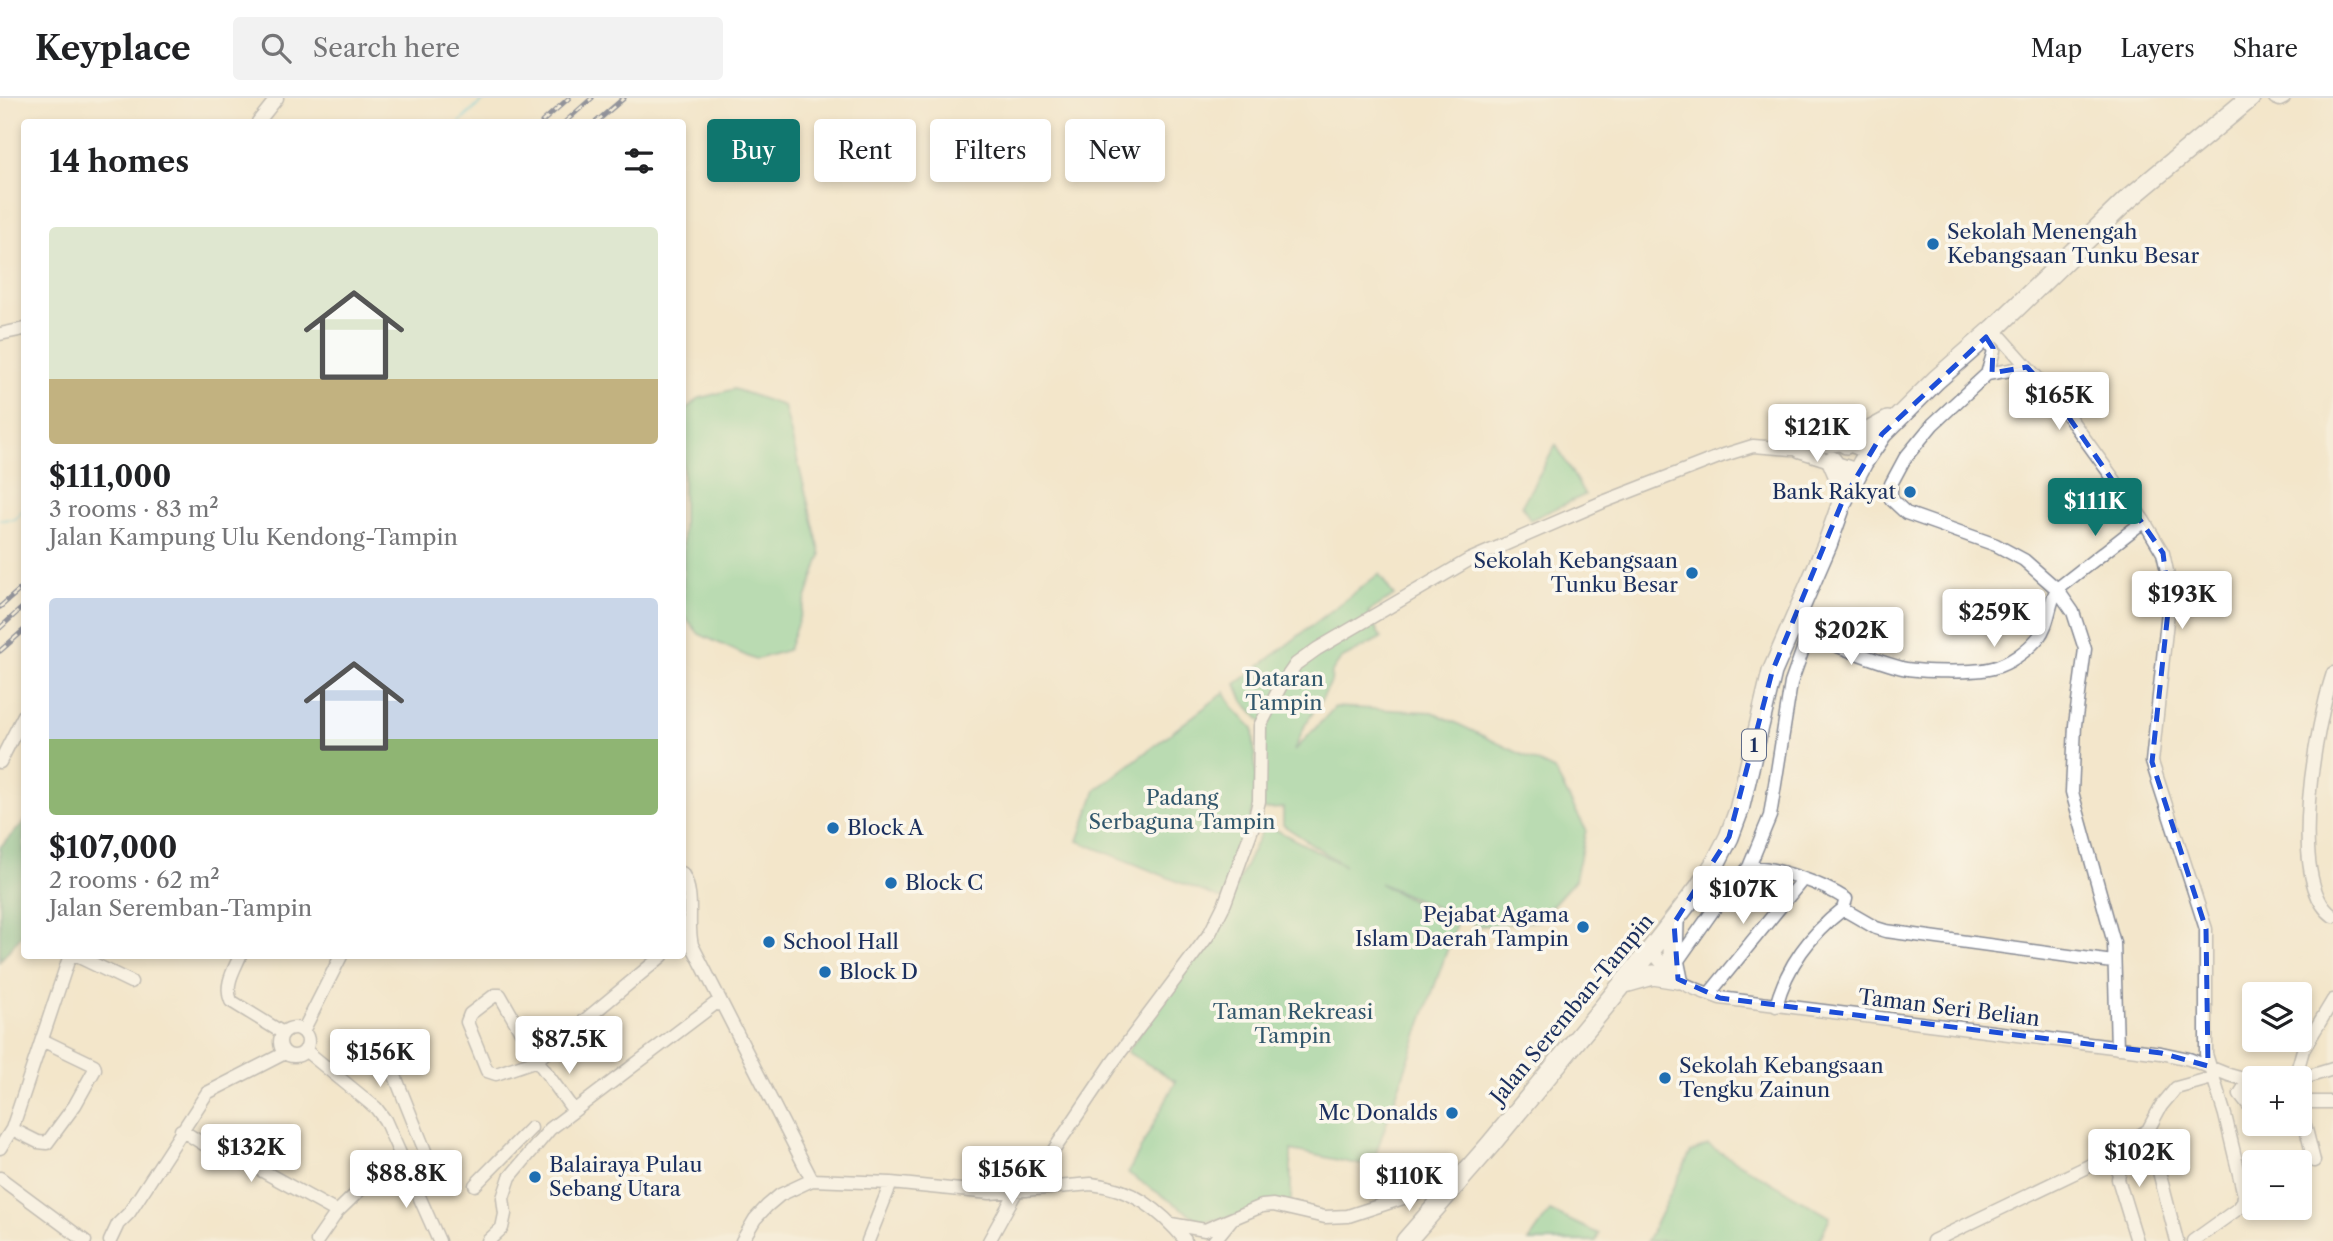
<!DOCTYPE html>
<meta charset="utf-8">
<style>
body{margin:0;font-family:"Libre Caslon Text",serif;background:#f2f2f2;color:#202124;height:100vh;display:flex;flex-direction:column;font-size:26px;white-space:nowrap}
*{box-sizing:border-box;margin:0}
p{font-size:23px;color:#757577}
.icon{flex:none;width:38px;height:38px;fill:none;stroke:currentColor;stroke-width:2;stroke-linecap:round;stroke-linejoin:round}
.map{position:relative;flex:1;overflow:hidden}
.details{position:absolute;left:21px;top:21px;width:665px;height:840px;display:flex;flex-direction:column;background:#fff;border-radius:7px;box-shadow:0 4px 10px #0003}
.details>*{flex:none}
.top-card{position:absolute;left:707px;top:21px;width:665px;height:63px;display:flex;gap:14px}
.buttons{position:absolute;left:2242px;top:884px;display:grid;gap:14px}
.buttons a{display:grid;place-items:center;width:70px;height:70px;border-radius:7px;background:#fff;box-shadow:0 4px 10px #0003;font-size:35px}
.price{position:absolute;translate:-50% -60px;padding:0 16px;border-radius:7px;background:#fff;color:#222;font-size:23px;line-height:46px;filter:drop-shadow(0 2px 4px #0008)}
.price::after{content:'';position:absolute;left:50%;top:42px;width:21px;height:16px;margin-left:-10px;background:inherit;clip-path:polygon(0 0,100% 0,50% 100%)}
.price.on{background:#0f766e;color:#fff}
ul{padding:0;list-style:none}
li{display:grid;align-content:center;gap:14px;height:371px;padding:0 28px}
li span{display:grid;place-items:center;height:217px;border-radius:7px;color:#555}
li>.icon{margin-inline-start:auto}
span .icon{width:126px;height:126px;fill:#fffc;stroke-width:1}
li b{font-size:30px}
h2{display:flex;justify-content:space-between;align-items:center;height:84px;padding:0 28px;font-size:30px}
.pill{padding:0 24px;border-radius:7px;background:#fff;box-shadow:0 4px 10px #0003;font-size:24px;line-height:63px}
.pill.on{background:#0f766e;color:#fff}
header{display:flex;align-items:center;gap:42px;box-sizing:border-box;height:98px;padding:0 35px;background:#fff;border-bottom:2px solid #e0e0e0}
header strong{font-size:33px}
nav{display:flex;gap:38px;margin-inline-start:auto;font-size:24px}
.search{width:490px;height:63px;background:#f2f2f2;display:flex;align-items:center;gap:18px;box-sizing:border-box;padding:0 24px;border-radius:7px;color:#757577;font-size:26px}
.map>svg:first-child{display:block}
.green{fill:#76cf94;stroke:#487f79;stroke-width:2}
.forest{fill:#60b27e;stroke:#3e706e;stroke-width:2}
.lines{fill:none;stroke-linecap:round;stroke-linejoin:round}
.stream{stroke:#5fc9da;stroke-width:2.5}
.minor-casing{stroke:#878a94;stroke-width:15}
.highway-casing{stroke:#878a94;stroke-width:22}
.minor{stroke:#fff;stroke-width:12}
.highway{stroke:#fff;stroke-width:19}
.rail-casing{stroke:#1b2f5e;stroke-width:5}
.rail{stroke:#fbf7ec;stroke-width:2.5;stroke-dasharray:8;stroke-linecap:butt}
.marked{fill:none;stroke:#1d4ed8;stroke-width:5;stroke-dasharray:14 9;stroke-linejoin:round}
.poi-dot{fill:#1f6fb2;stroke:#fbf7ec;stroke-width:2.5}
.labels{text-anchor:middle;stroke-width:7;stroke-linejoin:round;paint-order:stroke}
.shield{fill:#fbf7ec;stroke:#5e6b89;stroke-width:2}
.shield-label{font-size:19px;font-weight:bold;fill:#1b2f5e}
.poi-label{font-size:21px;fill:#1b2f5e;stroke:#fbf7ec;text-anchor:start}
.park-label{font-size:21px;fill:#32576c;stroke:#fbf7ec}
.street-label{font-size:21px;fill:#1b2f5e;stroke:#fbf7ec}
</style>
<header>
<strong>Keyplace</strong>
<div class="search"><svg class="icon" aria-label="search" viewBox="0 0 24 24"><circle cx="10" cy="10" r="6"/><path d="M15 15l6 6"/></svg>Search here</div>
<nav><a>Map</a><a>Layers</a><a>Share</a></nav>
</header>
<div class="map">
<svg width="2333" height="1143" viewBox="0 0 2333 1143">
<rect width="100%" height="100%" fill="#fbf7ec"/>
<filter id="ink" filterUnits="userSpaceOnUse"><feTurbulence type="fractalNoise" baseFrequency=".0143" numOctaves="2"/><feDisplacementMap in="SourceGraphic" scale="14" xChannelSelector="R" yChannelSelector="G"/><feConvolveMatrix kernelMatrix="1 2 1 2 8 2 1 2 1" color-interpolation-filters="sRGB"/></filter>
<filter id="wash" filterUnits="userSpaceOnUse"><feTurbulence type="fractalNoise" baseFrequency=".00686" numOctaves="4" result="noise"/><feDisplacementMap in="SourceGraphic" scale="28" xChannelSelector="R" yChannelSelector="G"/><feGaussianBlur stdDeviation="1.57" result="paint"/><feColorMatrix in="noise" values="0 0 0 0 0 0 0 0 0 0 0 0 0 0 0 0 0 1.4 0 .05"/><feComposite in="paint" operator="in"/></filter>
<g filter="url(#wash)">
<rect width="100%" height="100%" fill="#f3e6cb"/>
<!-- green -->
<path class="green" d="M734 291 784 308 821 457 788 552 755 562 699 536 683 516V315L697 301Z
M1556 347 1585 397 1530 422 1522 407Z
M1379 476 1394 498 1368 514 1381 540 1341 561 1332 574 1331 584 1323 599 1305 627 1294 653 1335 609 1433 614 1554 672 1586 732 1575 782 1538 823 1479 828 1379 785 1456 827 1371 1069 1291 1052V1108L1202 1124 1128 1075 1176 983 1127 954 1224 814 1265 726 1345 768 1283 727V710L1257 712 1263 625 1243 603 1236 586Z
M1225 594 1234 611 1253 630 1256 677 1254 709 1223 802 1078 743 1096 692Z
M1708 1047 1830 1119 1819 1143H1647L1691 1054Z
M1550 1113 1599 1136 1596 1143H1529Z"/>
<!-- forest -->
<path class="forest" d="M24 724V834L0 863V749Z"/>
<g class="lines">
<!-- stream -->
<path class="stream" d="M460 24 486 0
M0 422 15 421 24 411"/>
</g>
</g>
<g filter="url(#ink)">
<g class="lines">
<defs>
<path id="minor" d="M2275 0 2280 2 2284 0
M258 24 277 0
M1994 231 2056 301 2144 423 2163 455 2168 478 2169 504 2152 664 2206 831V956L2225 1017 2244 1097 2243 1104 2239 1110 2193 1143
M0 236 24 231
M1986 239 1994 253 1987 276 1933 326 1905 360 1891 386V401L1906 415 1996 447 2024 462 2057 491 2073 514 2085 551 2075 627 2072 694 2114 845 2117 950
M1987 276 2027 269
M1799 353 1858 372
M1790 530C1827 543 1864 560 1902 570 1919 574 1976 575 1993 570 2009 566 2027 553 2038 540 2050 525 2048 507 2057 491L2144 423
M2333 575C2317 624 2285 785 2333 818
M0 664 24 617
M1749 769C1777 769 1823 786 1846 801L1843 811
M682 775C696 798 686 824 692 847L812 1082
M1843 811 1876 830 1886 833 2113 864
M1650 853C1659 860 1663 867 1669 874 1681 888 1704 894 1720 900L2161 955 2189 961 2229 977 2254 984
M240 858C234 872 224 887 231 903L283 935
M1674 868 1714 811 1749 769 1770 718 1791 585 1808 537
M1709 896 1803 781
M1776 908C1787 867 1810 837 1843 811
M280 944a14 14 0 1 1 28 0a14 14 0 1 1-28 0Z
M303 933 341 858
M305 952 376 1010 385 1022 439 1143
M2295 980 2303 952 2333 902
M2300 981 2333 971
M2248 983 2240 996 2250 1009
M2300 1004H2333
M2300 1007 2314 1063
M574 1013 537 962 500 897H495L470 916 467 924 487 973 496 976 537 962 662 858
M12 1031 38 1044 47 1045 75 1007 95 971 94 967 42 942
M181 1032 205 1047 230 1055 337 1114
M2149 1035 2177 1143
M0 1050 12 1031 68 863 73 858H77L131 884
M0 1080 85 1143
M475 1087 531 1030
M1027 1092 1113 964 1210 835 1225 805 1252 731 1259 703 1260 628 1280 589 1296 566 1317 551 1469 462 1603 404 1724 357 1753 348 1792 351 1846 346 1869 355
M1171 1126 1205 1132 1262 1108 1273 1107 1325 1119 1348 1118 1455 1083
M110 1143 118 1126 129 1115 207 995 285 955
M317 1143 337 1114 365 1087 427 1058 391 968
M488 1143 502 1130 505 1116 503 1100 510 1079 550 1031 720 902
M742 1143 755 1121 767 1108 780 1097 812 1082 891 1085 990 1095 1091 1086C1132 1090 1160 1112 1185 1142
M868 1143 891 1085
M989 1143 1016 1094
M1214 1143 1231 1122
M1933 1143 2095 1065 2148 1032 2161 1008 2176 990 2212 980
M2137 1143 2118 1081 2120 1071 2150 1041"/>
<path id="highway" d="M1846 346 1888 323
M1832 363 1841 384 1843 402
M1625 885 1653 877 1678 881 1673 857 1674 825
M1406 1143 1490 1047 1650 853 1698 791 1716 764 1729 739 1739 712 1772 574 1827 447 1843 402 1863 364 1882 336 1936 282 1994 231 2126 103 2250 0"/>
</defs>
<!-- minor casing -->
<use href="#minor" class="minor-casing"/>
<!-- highway casing -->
<use href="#highway" class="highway-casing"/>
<!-- minor -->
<use href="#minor" class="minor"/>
<!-- highway -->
<use href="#highway" class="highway"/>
<defs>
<path id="rail" d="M542 24 569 0
M565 24 592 0
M596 24 624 0
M0 509 24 488
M0 530 24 508
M0 553 24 532"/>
</defs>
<!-- rail casing -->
<use href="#rail" class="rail-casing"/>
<!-- rail -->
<use href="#rail" class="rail"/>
</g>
</g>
<!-- marked area -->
<path d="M0 0H2333V1143H0ZM1986 239 1993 250 1992 275 2027 269 2056 301 2163 455 2169 504 2152 664 2206 831 2208 968 2161 955 1720 900 1678 881 1674 825 1729 739 1772 574 1843 402 1882 336Z" fill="#f3e6cb" fill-opacity=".55" fill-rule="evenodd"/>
<path class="marked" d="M1986 239 1993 250 1992 275 2027 269 2056 301 2163 455 2169 504 2152 664 2206 831 2208 968 2161 955 1720 900 1678 881 1674 825 1729 739 1772 574 1843 402 1882 336Z"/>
<!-- markers -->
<g class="poi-dot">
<circle cx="1933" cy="146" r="7"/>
<circle cx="1910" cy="394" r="7"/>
<circle cx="1692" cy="475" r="7"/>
<circle cx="833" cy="730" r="7"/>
<circle cx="891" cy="785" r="7"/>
<circle cx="1583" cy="829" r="7"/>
<circle cx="769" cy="844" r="7"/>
<circle cx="825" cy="874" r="7"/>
<circle cx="1665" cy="980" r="7"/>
<circle cx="1452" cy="1015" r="7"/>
<circle cx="535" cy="1079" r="7"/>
</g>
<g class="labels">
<!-- shield labels -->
<rect class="shield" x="1742" y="631.5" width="24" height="31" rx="5"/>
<g class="shield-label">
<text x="1754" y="654">1</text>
</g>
<!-- poi labels -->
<g class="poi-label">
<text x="1947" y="141">Sekolah Menengah<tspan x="1947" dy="24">Kebangsaan Tunku Besar</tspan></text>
<text x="1896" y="401" text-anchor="end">Bank Rakyat</text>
<text x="1678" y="470" text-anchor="end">Sekolah Kebangsaan<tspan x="1678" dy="24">Tunku Besar</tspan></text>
<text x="847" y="737">Block A</text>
<text x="905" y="792">Block C</text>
<text x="1569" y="824" text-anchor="end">Pejabat Agama<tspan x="1569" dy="24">Islam Daerah Tampin</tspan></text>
<text x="783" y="851">School Hall</text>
<text x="839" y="881">Block D</text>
<text x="1679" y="975">Sekolah Kebangsaan<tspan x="1679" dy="24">Tengku Zainun</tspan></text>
<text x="1438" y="1022" text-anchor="end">Mc Donalds</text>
<text x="549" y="1074">Balairaya Pulau<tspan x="549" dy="24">Sebang Utara</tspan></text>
</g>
<!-- park labels -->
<g class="park-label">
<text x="1284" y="588">Dataran<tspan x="1284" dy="24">Tampin</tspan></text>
<text x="1182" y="707">Padang<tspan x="1182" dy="24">Serbaguna Tampin</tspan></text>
<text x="1293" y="921">Taman Rekreasi<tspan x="1293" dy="24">Tampin</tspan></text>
</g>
<!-- street labels -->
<g class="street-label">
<text transform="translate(1949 910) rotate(7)" y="7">Taman Seri Belian</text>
<text transform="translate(1572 911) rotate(-50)" y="7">Jalan Seremban-Tampin</text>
</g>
</g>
</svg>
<div class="buttons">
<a><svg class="icon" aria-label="layers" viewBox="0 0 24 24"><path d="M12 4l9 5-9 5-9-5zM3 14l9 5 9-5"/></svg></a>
<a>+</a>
<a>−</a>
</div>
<b class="price" style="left:2059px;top:334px">$165K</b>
<b class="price" style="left:1817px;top:366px">$121K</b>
<b class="price on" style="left:2095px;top:440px">$111K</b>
<b class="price" style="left:2182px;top:533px">$193K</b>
<b class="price" style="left:1994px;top:551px">$259K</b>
<b class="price" style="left:1851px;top:569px">$202K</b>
<b class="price" style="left:1743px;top:828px">$107K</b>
<b class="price" style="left:569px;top:978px">$87.5K</b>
<b class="price" style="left:380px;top:991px">$156K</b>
<b class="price" style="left:251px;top:1086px">$132K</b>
<b class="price" style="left:2139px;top:1091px">$102K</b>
<b class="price" style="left:1012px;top:1108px">$156K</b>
<b class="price" style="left:406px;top:1112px">$88.8K</b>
<b class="price" style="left:1409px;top:1115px">$110K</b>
<div class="top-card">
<a class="pill on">Buy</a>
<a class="pill">Rent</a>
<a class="pill">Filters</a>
<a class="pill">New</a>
</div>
<section class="details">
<h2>14 homes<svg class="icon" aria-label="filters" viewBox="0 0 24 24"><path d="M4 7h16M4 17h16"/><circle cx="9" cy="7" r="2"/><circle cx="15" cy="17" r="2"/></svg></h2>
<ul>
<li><span style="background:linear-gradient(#dfe7d0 70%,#c2b280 0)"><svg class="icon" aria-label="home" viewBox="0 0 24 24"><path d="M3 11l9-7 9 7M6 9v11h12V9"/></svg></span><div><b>$111,000</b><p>3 rooms · 83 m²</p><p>Jalan Kampung Ulu Kendong-Tampin</p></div></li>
<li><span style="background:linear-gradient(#c9d6e8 65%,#8fb573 0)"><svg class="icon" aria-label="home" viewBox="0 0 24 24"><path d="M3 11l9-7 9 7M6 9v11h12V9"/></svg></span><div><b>$107,000</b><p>2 rooms · 62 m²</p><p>Jalan Seremban-Tampin</p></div></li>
</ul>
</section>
</div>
